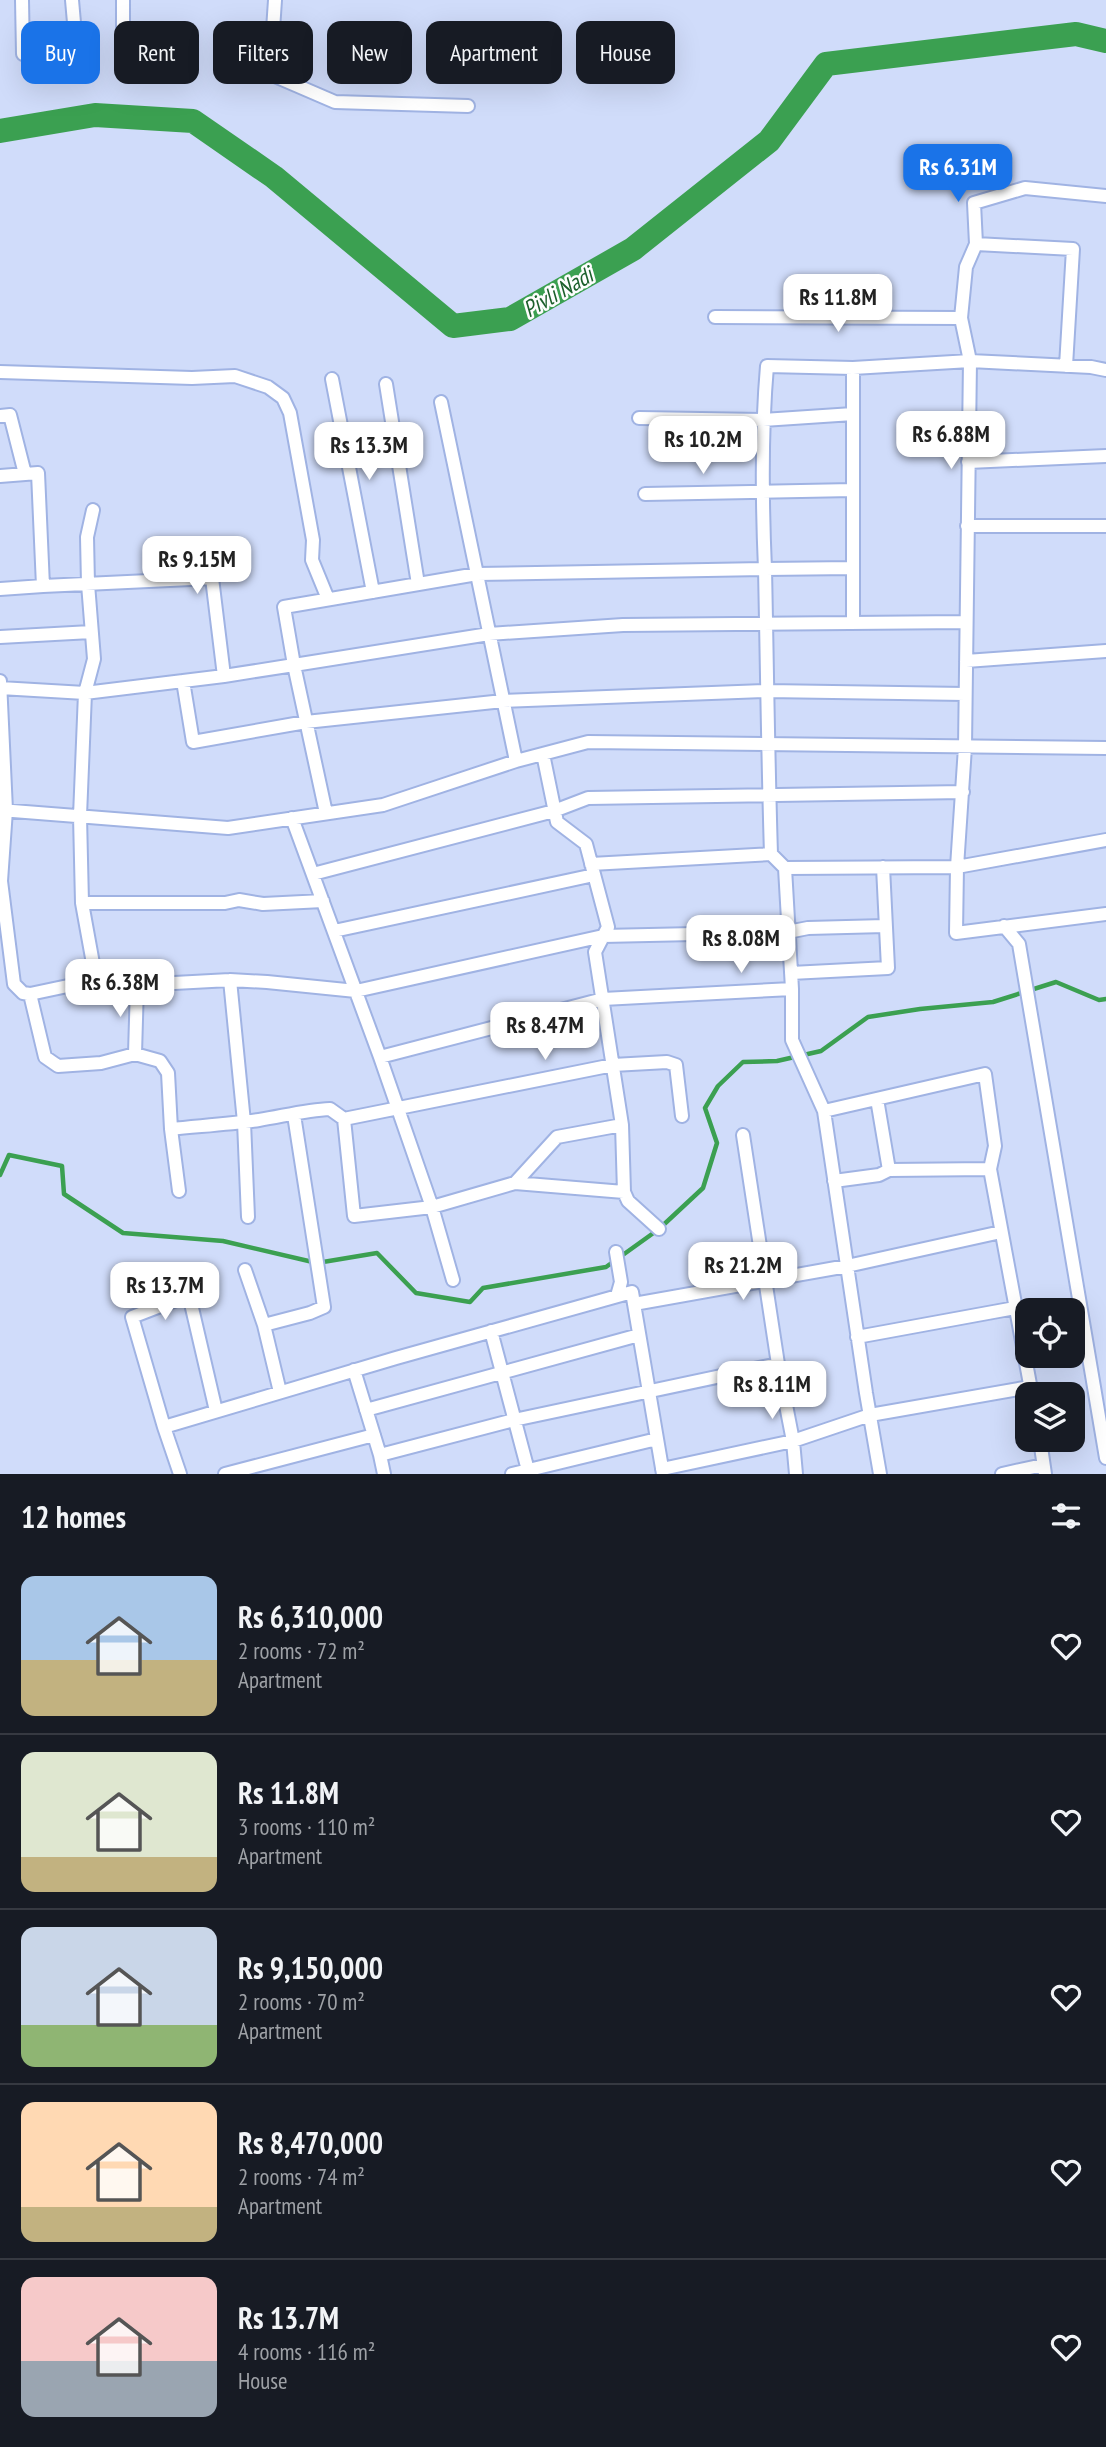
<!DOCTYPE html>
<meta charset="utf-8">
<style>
body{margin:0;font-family:"PT Sans Narrow",sans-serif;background:#20242c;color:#f1f3f6;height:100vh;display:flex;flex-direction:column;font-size:26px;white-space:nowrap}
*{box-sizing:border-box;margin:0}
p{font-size:23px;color:#9ea1a6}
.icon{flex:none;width:38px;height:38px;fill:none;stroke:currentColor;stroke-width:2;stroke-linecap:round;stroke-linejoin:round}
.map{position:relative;height:1474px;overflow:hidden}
.side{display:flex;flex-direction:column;background:#171b24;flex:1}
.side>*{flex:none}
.guide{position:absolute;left:21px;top:21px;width:700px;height:63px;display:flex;gap:14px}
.fabs{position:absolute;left:1015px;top:1298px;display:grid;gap:14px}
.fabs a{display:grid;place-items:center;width:70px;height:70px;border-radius:14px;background:#171b24;box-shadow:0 7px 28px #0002;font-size:35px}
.price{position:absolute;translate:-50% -60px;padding:0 16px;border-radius:14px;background:#fff;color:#222;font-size:23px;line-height:46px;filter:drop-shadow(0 2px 4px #0008)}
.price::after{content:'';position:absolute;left:50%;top:42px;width:21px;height:16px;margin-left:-10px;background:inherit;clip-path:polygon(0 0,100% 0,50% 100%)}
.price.selected{background:#1a73e8;color:#fff}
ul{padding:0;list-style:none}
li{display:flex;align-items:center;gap:21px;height:175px;padding:0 21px}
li+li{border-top:2px solid #363941}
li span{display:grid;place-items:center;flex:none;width:196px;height:140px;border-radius:14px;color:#555}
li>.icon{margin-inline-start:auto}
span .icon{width:84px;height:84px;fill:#fffc;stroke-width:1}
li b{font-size:30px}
h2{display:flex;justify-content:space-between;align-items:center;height:84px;padding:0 21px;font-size:30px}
.chip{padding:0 24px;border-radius:14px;background:#171b24;box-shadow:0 7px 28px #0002;font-size:24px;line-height:63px}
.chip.selected{background:#1a73e8;color:#fff}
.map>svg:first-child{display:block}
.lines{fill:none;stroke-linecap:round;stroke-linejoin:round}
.stream{stroke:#3ba051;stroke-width:4.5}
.river{stroke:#3ba051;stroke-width:24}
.minor-casing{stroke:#a0b3e3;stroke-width:16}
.minor{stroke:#fff;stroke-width:12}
.labels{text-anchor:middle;stroke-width:5;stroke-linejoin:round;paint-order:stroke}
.water-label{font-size:23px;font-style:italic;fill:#1b5f2b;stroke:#fdfdfd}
</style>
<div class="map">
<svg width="1106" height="1474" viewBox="0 0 1106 1474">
<rect width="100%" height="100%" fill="#d0dcfa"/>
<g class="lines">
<!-- stream -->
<path class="stream" d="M0 1175 9 1155 62 1166 64 1194 123 1233 223 1241 317 1263 377 1253 416 1293 470 1302 483 1288 606 1267 659 1229 703 1188 717 1143 705 1108 718 1086 743 1062 777 1061 821 1051 868 1017 920 1009 993 1002 1056 982 1099 1000 1106 999"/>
<!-- river -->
<path class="river" d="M0 131 95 115 193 121 274 177 453 326 510 319 633 249 769 141 826 64 1076 34 1106 41"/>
<defs>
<path id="minor" d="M22 0 23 54
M72 0 75 34
M123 0V39
M275 0 270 74 335 102 468 106
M976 244 1073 249 1066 366
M715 317 961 318
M853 368 767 366C761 435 762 501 765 569L853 568
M0 372 192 378 235 376 268 387 283 398 290 413 313 540 312 560 328 599
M332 379 373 592
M386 384 418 584
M441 402 516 761
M0 416 10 415 25 474
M639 418 763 420 853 414
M968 462 1106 456
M0 476 38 473 43 586 212 578 224 676 294 665 326 813
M645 494 853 490
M967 526H1106
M0 589 43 586
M853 622V368L970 361 961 318 966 267 976 244 974 203 1025 188 1106 196
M0 637 91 632
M966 661 1106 651
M0 681 6 810 1 881 14 984 23 993 30 994 96 980 137 985 230 980 267 982 356 991 603 936 788 932 808 928 885 926
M183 681 193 742 306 722 503 701 767 691 965 694
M0 688 85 693 94 659 88 584 87 537 93 510
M0 810 228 828 383 805 516 761 588 742 1106 748
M292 818 380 1057 432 1207 515 1183 557 1137 622 1125 595 952 608 927 586 844 557 822 543 754
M1106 840 957 867 956 933 1106 914
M771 854 785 868 957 867 965 747 970 361 1091 367 1106 370
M591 864 771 854C768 759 767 664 765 569L477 574 284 607 294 665 489 634 623 625 966 622
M313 874 554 811 588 798 963 792
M82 903H225L239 900 263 904 323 901
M1004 926 1019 944 1106 1458
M334 931 594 875
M791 973 888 968 883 867
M96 980 82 903 80 816 85 693 224 676
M230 980 244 1122 248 1217
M792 989V1040L824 1111
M30 994 45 1057 58 1066 101 1063 135 1054 160 1061 168 1073 171 1129 179 1191
M135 1054 137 985
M380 1057 603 999 792 989 785 868
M344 1119 354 1216 432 1207 453 1280
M622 1125 624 1192 628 1201 659 1229
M171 1129C200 1126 230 1124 259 1120 284 1116 306 1110 330 1109L344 1119 613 1065 667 1062 676 1065 682 1116
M743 1135 778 1364 793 1441 796 1474
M889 1170 990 1169
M834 1181 879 1175 889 1170 877 1099
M515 1183 624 1192
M616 1252 621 1282 617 1296
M245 1270 264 1325 280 1392
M634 1304 847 1266 1001 1232
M264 1325 310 1313 324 1307 294 1115
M491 1331 529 1474
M857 1337 1015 1308
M354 1370 380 1455
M366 1410 639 1335
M164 1427 132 1317 189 1295 216 1411
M1040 1440 1045 1474
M662 1469 793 1441 870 1415 1030 1387
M180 1474 164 1427 396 1358 632 1292 663 1474
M225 1474 374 1435
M384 1474 380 1455 514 1420 778 1364
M512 1474 657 1439
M880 1474 866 1393 824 1111 985 1074 995 1146 990 1169 1032 1395
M1002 1474 1043 1465"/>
</defs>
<!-- minor casing -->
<use href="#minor" class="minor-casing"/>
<!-- minor -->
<use href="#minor" class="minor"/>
</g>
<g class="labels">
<!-- water labels -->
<g class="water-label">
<text transform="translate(558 292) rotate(-30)" y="8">Pivli Nadi</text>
</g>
</g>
</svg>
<div class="fabs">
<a><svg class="icon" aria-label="locate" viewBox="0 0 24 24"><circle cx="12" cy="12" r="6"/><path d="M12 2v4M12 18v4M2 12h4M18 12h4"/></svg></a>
<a><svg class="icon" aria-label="layers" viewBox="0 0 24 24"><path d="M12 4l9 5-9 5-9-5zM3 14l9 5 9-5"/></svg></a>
</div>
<b class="price selected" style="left:958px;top:204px">Rs 6.31M</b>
<b class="price" style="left:838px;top:334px">Rs 11.8M</b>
<b class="price" style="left:951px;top:471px">Rs 6.88M</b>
<b class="price" style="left:703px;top:476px">Rs 10.2M</b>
<b class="price" style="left:369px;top:482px">Rs 13.3M</b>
<b class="price" style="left:197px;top:596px">Rs 9.15M</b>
<b class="price" style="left:741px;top:975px">Rs 8.08M</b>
<b class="price" style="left:120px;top:1019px">Rs 6.38M</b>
<b class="price" style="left:545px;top:1062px">Rs 8.47M</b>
<b class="price" style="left:743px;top:1302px">Rs 21.2M</b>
<b class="price" style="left:165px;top:1322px">Rs 13.7M</b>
<b class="price" style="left:772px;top:1421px">Rs 8.11M</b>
<div class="guide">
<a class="chip selected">Buy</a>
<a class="chip">Rent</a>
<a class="chip">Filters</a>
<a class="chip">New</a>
<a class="chip">Apartment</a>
<a class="chip">House</a>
</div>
</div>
<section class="side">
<h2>12 homes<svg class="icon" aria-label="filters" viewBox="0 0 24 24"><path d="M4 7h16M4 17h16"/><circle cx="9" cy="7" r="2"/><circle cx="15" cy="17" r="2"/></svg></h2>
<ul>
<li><span style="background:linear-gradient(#a9c7e8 60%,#c2b280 0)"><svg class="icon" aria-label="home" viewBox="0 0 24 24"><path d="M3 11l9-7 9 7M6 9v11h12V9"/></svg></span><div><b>Rs 6,310,000</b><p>2 rooms · 72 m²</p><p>Apartment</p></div><svg class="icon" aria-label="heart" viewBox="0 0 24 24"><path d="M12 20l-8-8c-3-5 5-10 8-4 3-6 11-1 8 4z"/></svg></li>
<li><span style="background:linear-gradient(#dfe7d0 75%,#c2b280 0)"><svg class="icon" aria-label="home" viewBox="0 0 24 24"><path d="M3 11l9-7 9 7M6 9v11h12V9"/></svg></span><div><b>Rs 11.8M</b><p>3 rooms · 110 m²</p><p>Apartment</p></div><svg class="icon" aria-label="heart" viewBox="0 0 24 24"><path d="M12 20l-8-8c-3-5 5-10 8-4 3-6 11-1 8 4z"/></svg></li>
<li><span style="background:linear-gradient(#c9d6e8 70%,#8fb573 0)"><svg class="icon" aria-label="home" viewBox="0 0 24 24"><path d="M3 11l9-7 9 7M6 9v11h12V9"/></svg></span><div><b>Rs 9,150,000</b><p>2 rooms · 70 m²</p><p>Apartment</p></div><svg class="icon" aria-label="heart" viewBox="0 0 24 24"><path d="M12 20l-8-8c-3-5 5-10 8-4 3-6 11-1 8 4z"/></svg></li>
<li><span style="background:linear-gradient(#ffd9b3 75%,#c2b280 0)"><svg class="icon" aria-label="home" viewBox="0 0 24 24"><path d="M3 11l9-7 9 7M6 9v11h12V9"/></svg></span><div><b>Rs 8,470,000</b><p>2 rooms · 74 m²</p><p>Apartment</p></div><svg class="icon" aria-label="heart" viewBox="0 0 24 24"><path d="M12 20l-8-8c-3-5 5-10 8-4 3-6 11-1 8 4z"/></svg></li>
<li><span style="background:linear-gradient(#f6c9c9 60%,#9aa5b1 0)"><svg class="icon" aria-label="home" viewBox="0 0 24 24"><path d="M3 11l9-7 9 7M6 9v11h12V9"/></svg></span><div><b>Rs 13.7M</b><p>4 rooms · 116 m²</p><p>House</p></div><svg class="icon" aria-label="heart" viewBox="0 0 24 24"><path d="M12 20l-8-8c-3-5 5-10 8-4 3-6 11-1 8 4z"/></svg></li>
</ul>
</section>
